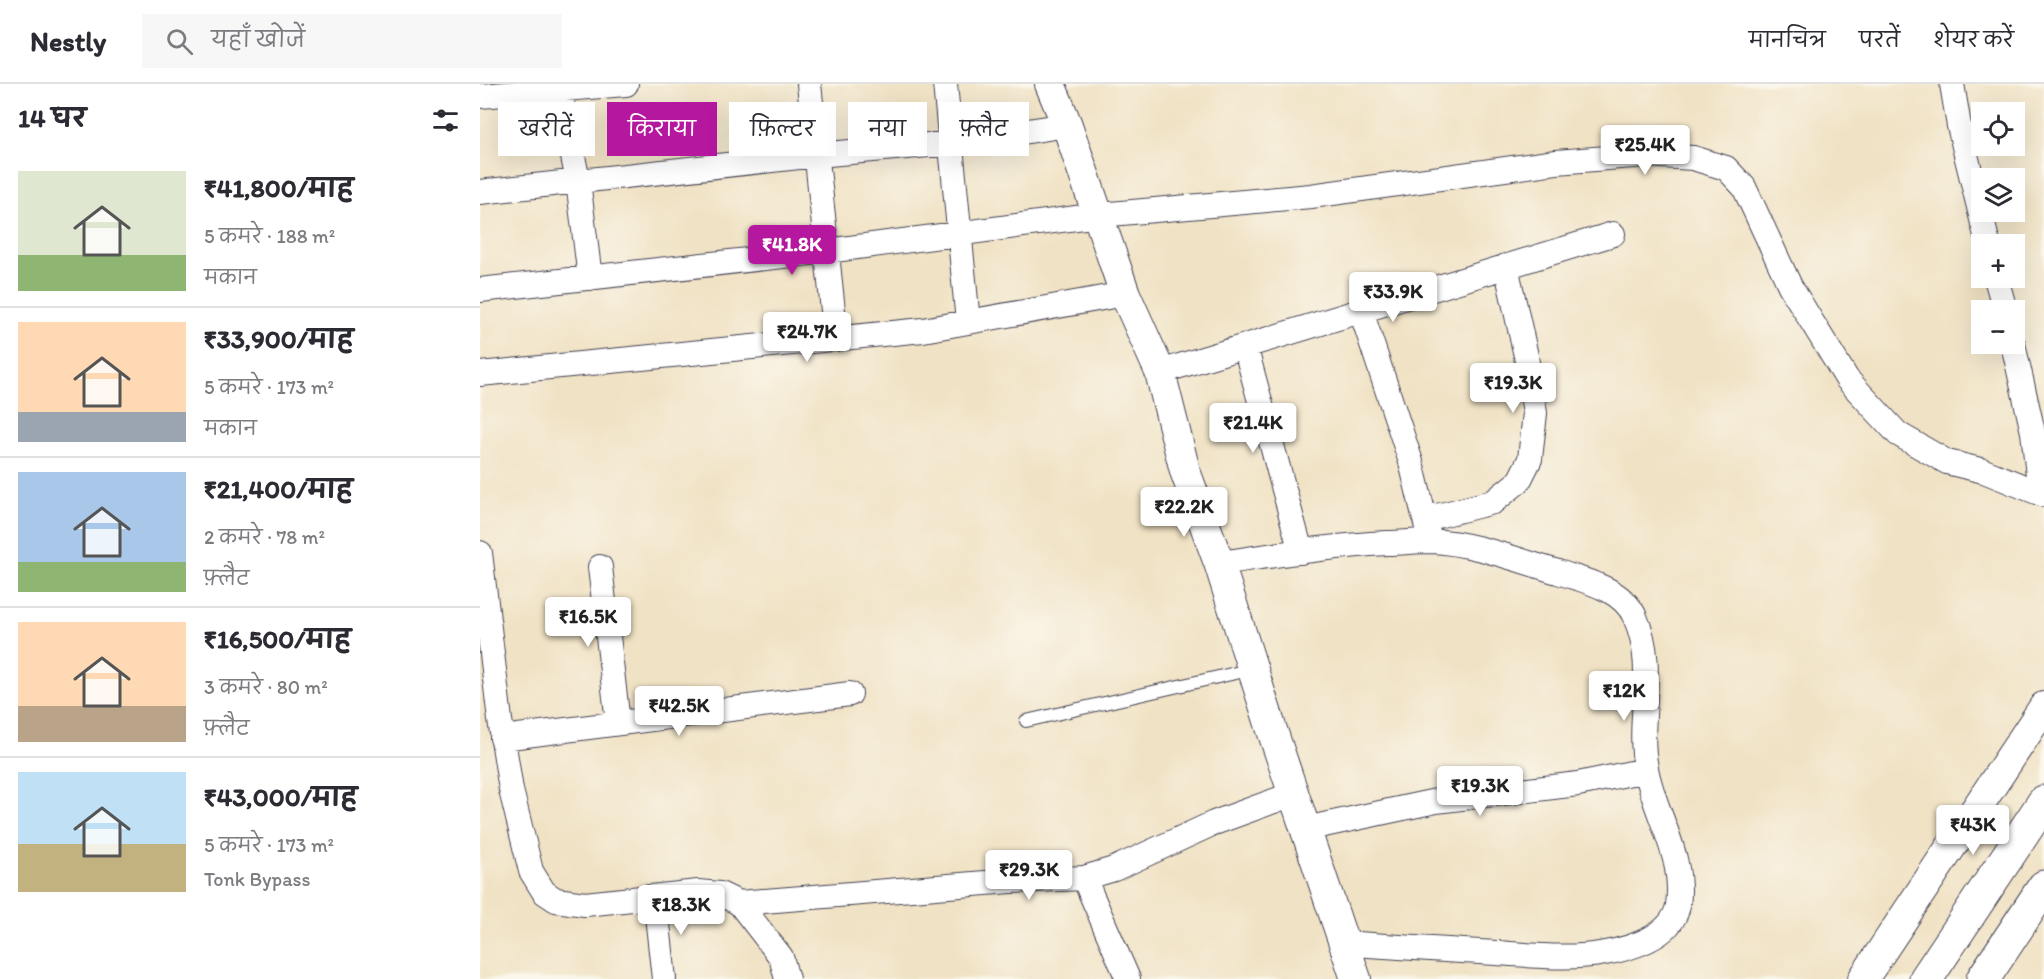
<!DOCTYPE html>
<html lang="hi">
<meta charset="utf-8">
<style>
body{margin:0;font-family:Itim,"Playpen Sans Deva",sans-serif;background:#f7f7f7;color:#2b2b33;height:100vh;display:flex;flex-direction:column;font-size:22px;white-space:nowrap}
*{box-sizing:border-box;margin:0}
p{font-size:20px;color:#7c7c81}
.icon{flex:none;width:33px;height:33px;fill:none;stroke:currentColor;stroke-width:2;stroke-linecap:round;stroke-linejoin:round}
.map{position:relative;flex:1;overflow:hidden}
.drawer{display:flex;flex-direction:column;background:#fff;width:480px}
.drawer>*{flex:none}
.guide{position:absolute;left:18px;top:18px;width:570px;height:54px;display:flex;gap:12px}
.controls{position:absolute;left:1491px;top:18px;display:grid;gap:12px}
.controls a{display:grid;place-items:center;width:54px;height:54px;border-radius:0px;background:#fff;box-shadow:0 6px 24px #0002;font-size:30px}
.price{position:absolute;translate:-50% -51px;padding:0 14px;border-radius:6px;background:#fff;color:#222;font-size:20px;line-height:39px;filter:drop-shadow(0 2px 3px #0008)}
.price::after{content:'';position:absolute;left:50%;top:36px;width:18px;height:14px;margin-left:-9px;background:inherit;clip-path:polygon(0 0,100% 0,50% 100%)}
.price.selected{background:#b5179e;color:#fff}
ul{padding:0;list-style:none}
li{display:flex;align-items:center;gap:18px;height:150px;padding:0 18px}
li+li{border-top:2px solid #e1e1e2}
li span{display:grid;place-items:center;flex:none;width:168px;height:120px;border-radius:0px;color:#555}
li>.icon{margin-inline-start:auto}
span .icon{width:72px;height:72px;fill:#fffc;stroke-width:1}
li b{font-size:26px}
h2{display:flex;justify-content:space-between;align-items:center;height:72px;padding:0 18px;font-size:26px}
.pill{padding:0 21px;border-radius:0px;background:#fff;box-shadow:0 6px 24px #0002;font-size:21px;line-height:54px}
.pill.selected{background:#b5179e;color:#fff}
header{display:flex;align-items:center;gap:36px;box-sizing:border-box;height:84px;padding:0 30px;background:#fff;border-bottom:2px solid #e1e1e2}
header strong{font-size:28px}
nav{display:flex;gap:33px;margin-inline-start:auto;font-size:21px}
.search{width:420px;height:54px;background:#f7f7f7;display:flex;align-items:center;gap:15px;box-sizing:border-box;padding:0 21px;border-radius:0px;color:#7c7c81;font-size:22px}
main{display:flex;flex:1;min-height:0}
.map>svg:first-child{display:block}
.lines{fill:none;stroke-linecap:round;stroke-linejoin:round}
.service-casing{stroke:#413f50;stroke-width:14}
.minor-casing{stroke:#413f50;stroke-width:26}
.tertiary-casing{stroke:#413f50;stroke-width:32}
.trunk-casing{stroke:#413f50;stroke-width:35}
.service{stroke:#fff;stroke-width:12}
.minor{stroke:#fff;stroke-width:24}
.tertiary{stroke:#fff;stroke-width:30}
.trunk{stroke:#fff;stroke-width:33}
</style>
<header>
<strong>Nestly</strong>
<div class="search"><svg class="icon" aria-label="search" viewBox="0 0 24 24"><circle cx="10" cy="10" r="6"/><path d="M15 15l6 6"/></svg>यहाँ खोजें</div>
<nav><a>मानचित्र</a><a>परतें</a><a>शेयर करें</a></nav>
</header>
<main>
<section class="drawer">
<h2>14 घर<svg class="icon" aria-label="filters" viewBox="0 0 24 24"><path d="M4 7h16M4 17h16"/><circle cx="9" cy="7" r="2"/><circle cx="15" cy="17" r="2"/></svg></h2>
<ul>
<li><span style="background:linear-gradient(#dfe7d0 70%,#8fb573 0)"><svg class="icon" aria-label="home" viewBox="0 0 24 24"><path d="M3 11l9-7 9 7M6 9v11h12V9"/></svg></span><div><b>₹41,800/माह</b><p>5 कमरे · 188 m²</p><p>मकान</p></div></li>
<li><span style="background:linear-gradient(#ffd9b3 75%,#9aa5b1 0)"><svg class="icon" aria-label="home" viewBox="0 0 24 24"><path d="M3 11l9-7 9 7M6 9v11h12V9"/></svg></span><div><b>₹33,900/माह</b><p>5 कमरे · 173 m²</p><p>मकान</p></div></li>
<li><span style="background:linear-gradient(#a9c7e8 75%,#8fb573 0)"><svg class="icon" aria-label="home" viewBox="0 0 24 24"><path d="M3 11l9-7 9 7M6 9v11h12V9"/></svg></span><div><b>₹21,400/माह</b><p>2 कमरे · 78 m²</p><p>फ़्लैट</p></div></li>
<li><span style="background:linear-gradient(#ffd9b3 70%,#b9a48a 0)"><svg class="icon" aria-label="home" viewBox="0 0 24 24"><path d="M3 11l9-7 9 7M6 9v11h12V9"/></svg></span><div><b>₹16,500/माह</b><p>3 कमरे · 80 m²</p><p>फ़्लैट</p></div></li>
<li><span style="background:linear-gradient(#bfe0f5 60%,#c2b280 0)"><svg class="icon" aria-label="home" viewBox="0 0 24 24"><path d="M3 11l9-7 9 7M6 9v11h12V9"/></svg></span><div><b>₹43,000/माह</b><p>5 कमरे · 173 m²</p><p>Tonk Bypass</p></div></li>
</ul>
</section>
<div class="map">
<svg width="1564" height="895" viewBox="0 0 1564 895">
<rect width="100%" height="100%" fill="#fbf7ec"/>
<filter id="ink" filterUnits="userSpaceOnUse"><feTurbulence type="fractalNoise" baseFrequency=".0167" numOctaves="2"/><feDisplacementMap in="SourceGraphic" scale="12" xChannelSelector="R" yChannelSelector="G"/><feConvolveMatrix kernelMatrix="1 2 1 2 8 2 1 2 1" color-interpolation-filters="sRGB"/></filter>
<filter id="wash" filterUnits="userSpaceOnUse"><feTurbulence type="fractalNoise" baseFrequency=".008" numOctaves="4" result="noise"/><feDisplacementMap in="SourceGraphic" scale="24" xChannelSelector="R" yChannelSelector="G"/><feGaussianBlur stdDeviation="1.35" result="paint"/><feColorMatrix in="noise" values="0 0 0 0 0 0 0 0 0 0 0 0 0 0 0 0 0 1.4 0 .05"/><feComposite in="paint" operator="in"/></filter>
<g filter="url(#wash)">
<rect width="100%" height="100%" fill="#f0e2c4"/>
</g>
<g filter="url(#ink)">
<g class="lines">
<defs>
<path id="service" d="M546 637 773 585"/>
<path id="minor" d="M78 0 98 97 110 194
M329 0 356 255
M465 0 488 238
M1472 0 1479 42 1508 160
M0 12 146 0
M0 108 337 71 471 59 587 41
M1516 194 1525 226
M0 206 347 167 619 131 831 112 1076 78 1166 71 1213 74 1246 84 1264 103 1310 202 1367 295 1418 350 1467 378 1504 387 1564 411
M881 227 931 378 948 448
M1533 260 1553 348 1560 408
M765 262 821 468
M680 288 1133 150
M0 290 443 246 645 210
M945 435 1013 418 1039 397 1050 375 1055 329 1046 272 1026 182
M0 469 20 636 31 706 51 787 64 808 76 816 105 820 218 808 240 810 259 819 301 873 307 895
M739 479C795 471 850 462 907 459 921 459 936 457 951 457 994 459 1037 476 1078 488 1105 497 1142 504 1155 533 1178 584 1156 633 1166 684 1174 730 1205 771 1198 821 1193 852 1152 864 1125 869 1090 876 1052 871 1016 869 965 866 914 863 864 859
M120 483 138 639
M22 654 370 610
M825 745 956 717 1098 700 1166 686
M604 794 648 895
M175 813 184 895
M259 819 530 797 604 794 634 785 734 739 813 710"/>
<path id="tertiary" d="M570 0 587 41 645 210 680 288 705 387 739 479 791 643 876 895
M1383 895 1564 623"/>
<path id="trunk" d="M1446 895 1564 718
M1503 895 1564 803"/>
</defs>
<!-- service casing -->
<use href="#service" class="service-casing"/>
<!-- minor casing -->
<use href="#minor" class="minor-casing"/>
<!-- tertiary casing -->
<use href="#tertiary" class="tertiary-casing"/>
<!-- trunk casing -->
<use href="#trunk" class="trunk-casing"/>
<!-- service -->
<use href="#service" class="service"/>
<!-- minor -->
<use href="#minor" class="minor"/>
<!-- tertiary -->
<use href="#tertiary" class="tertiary"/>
<!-- trunk -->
<use href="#trunk" class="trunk"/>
</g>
</g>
</svg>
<div class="controls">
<a><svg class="icon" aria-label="locate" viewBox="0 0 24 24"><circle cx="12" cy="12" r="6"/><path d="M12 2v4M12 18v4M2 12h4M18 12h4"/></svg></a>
<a><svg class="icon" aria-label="layers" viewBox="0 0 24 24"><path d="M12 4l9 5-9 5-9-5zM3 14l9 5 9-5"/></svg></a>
<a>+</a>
<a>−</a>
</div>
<b class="price" style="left:1165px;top:92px">₹25.4K</b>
<b class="price selected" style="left:312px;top:192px">₹41.8K</b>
<b class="price" style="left:913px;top:239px">₹33.9K</b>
<b class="price" style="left:327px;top:279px">₹24.7K</b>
<b class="price" style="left:1033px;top:330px">₹19.3K</b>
<b class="price" style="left:773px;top:370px">₹21.4K</b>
<b class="price" style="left:704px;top:454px">₹22.2K</b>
<b class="price" style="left:108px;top:564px">₹16.5K</b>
<b class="price" style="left:1144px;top:638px">₹12K</b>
<b class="price" style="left:199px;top:653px">₹42.5K</b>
<b class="price" style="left:1000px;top:733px">₹19.3K</b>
<b class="price" style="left:1493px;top:772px">₹43K</b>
<b class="price" style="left:549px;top:817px">₹29.3K</b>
<b class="price" style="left:201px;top:852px">₹18.3K</b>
<div class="guide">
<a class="pill">खरीदें</a>
<a class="pill selected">किराया</a>
<a class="pill">फ़िल्टर</a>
<a class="pill">नया</a>
<a class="pill">फ़्लैट</a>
</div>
</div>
</main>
